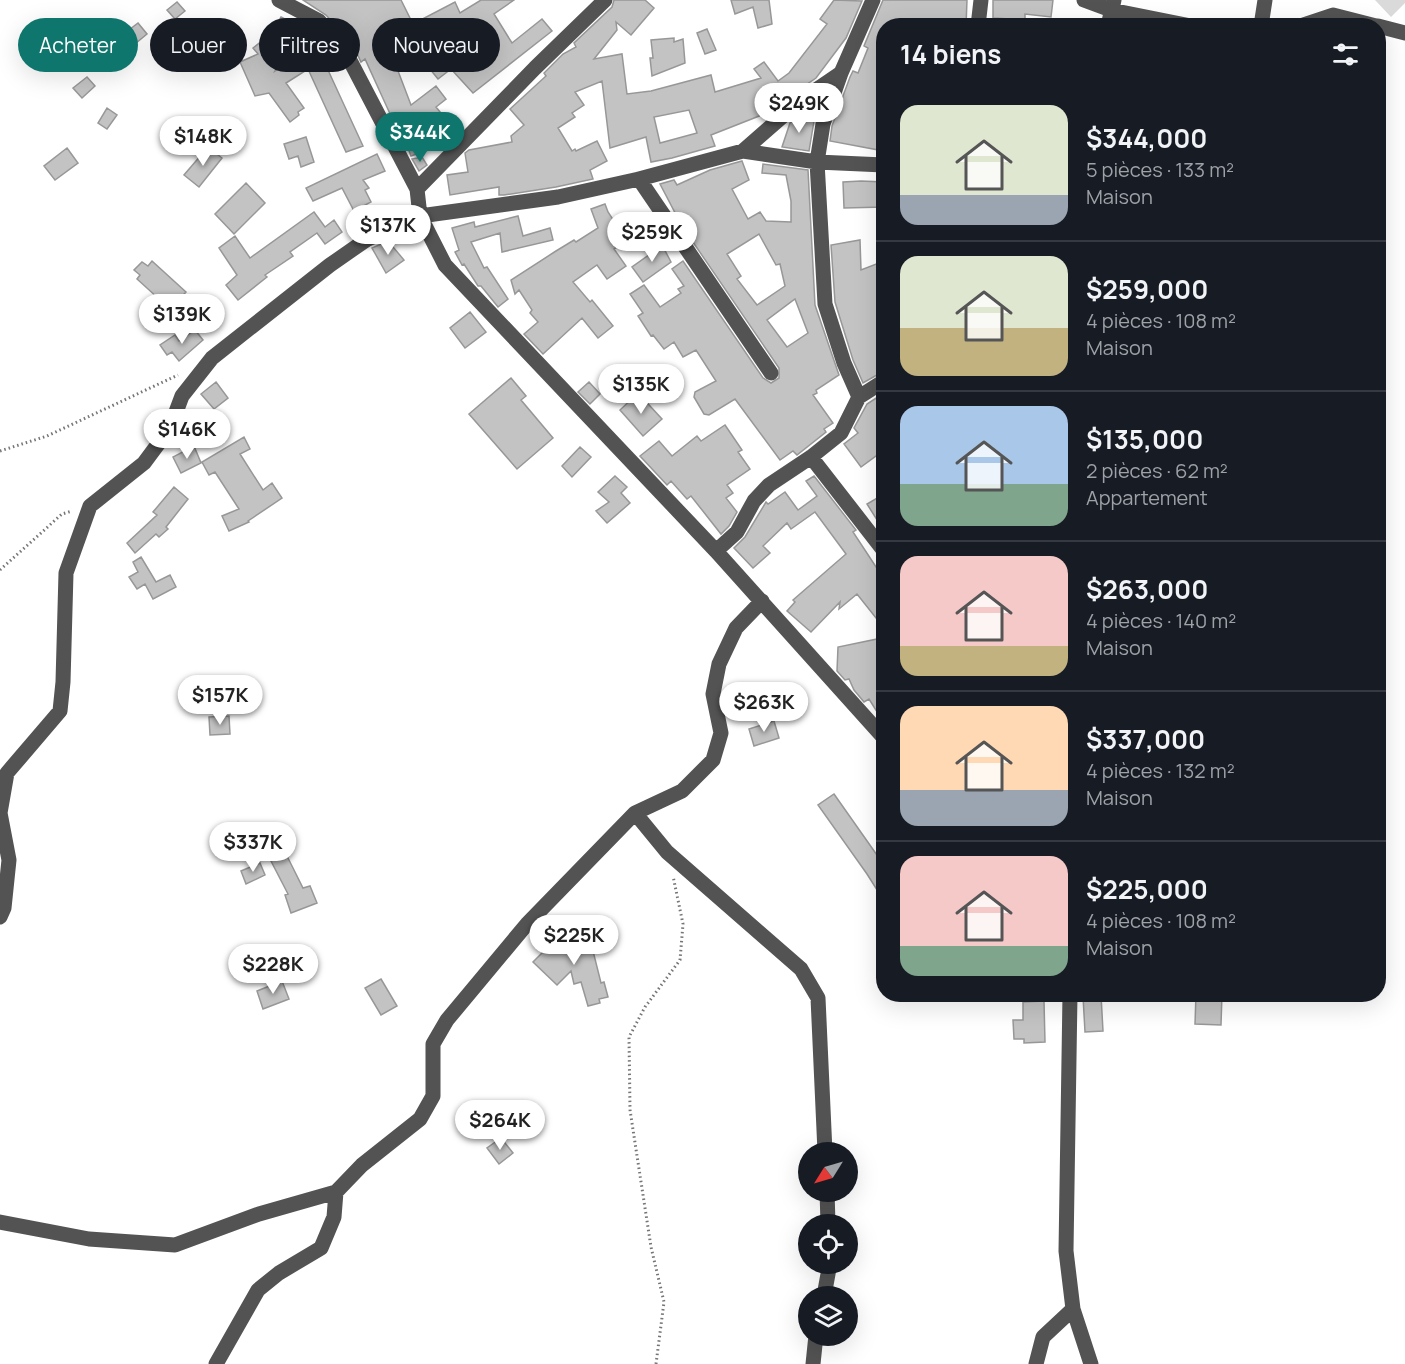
<!DOCTYPE html>
<html lang="fr">
<meta charset="utf-8">
<style>
body{margin:0;font-family:Manrope,sans-serif;background:#242831;color:#f1f3f6;height:100vh;display:flex;flex-direction:column;font-size:22px;white-space:nowrap}
*{box-sizing:border-box;margin:0}
p{font-size:20px;color:#9ea1a6}
.icon{flex:none;width:33px;height:33px;fill:none;stroke:currentColor;stroke-width:2;stroke-linecap:round;stroke-linejoin:round}
.map{position:relative;flex:1;overflow:hidden}
.drawer{position:absolute;left:876px;top:18px;width:510px;height:984px;display:flex;flex-direction:column;background:#171b24;border-radius:24px;box-shadow:0 6px 24px #0002}
.drawer>*{flex:none}
.top-card{position:absolute;left:18px;top:18px;width:570px;height:54px;display:flex;gap:12px}
.needle{width:39px;rotate:233deg}
.tools{position:absolute;left:798px;top:1142px;display:grid;gap:12px}
.tools a{display:grid;place-items:center;width:60px;height:60px;border-radius:50%;background:#171b24;box-shadow:0 6px 24px #0002;font-size:30px}
.price{position:absolute;translate:-50% -51px;padding:0 14px;border-radius:21px;background:#fff;color:#222;font-size:20px;line-height:39px;filter:drop-shadow(0 2px 3px #0008)}
.price::after{content:'';position:absolute;left:50%;top:36px;width:18px;height:14px;margin-left:-9px;background:inherit;clip-path:polygon(0 0,100% 0,50% 100%)}
.price.current{background:#0f766e;color:#fff}
ul{padding:0;list-style:none}
li{display:flex;align-items:center;gap:18px;height:150px;padding:0 24px}
li+li{border-top:2px solid #363941}
li span{display:grid;place-items:center;flex:none;width:168px;height:120px;border-radius:18px;color:#555}
li>.icon{margin-inline-start:auto}
span .icon{width:72px;height:72px;fill:#fffc;stroke-width:1}
li b{font-size:26px}
h2{display:flex;justify-content:space-between;align-items:center;height:72px;padding:0 24px;font-size:26px}
.tag{padding:0 21px;border-radius:27px;background:#171b24;box-shadow:0 6px 24px #0002;font-size:21px;line-height:54px}
.tag.current{background:#0f766e;color:#fff}
.map>svg:first-child{display:block}
.green{fill:#dadada}
.building{fill:#c3c3c3;stroke:#979797;stroke-width:1.5;fill-rule:evenodd}
.lines{fill:none;stroke-linecap:round;stroke-linejoin:round}
.path{stroke:#757575;stroke-width:3;stroke-dasharray:1.5 3;stroke-linecap:butt}
.minor{stroke:#535353;stroke-width:15}
</style>
<div class="map">
<svg width="1405" height="1364" viewBox="0 0 1405 1364">
<rect width="100%" height="100%" fill="#fff"/>
<!-- green -->
<path class="green" d="M1375 0H1405V3L1391 17Z"/>
<!-- building -->
<path class="building" d="M303 0H401L413 24 455 2 460 13 481 0H514L494 14 512 43 542 19 552 31 473 93 451 69 438 79 430 69 486 25 483 21 395 63 411 105 436 86 446 99 436 107 454 129 428 150 411 156 399 125 396 127 365 59 361 62 353 45 326 15Z
M614 0H645L654 8 631 35 616 22 617 30 594 59 622 54 627 94 651 91 711 75 715 92 761 78 754 69 764 62 778 81 789 73 827 24 820 19 834 0 862 1 846 38 816 78 794 93 773 112 772 111 711 135 715 146 672 158 651 162 646 137 610 148 602 81 575 92 584 105 572 113 575 117 558 128 572 151 575 149 576 151 597 141 607 161 590 170 593 179 556 187 504 195H499V187L450 195 447 175 468 172 465 153 469 150 512 142 511 136 524 125 510 109 546 76 544 73 563 54 576 47 574 43 612 7ZM689 110 697 133 660 143 654 117Z
M731 0H769L772 24 758 28 753 7 735 14Z
M883 0H967L966 26H884V45L877 58 884 61 878 77H884V151L830 141 832 126 850 77 853 71 858 73 868 48 864 46Z
M993 0H1053L1051 17 1025 14V20L993 18Z
M177 2 185 11 175 19 167 10Z
M281 17 299 26 275 71 312 47 328 70 363 146 346 152 308 69 286 83 304 108 298 112 299 115 290 122 269 93 255 96 240 62 258 54 253 48 273 32Z
M138 23 147 34 129 49 120 37Z
M707 29 716 50 705 54 697 33Z
M674 38V42L683 39 685 63 652 76 650 58H653L651 40Z
M87 77 95 86 82 98 73 88Z
M107 108 117 115 107 129 98 123Z
M797 116 814 121 809 151 782 147 790 123Z
M306 137 314 162 301 167 298 156 289 159 284 144Z
M208 147 222 158 199 187 184 175Z
M67 148 78 163 55 180 44 166Z
M377 154 385 171 363 180 369 188 365 190 371 202 354 211 342 188 313 201 306 188Z
M422 157 427 165 419 171 412 159Z
M742 161 749 180 732 189 748 219 760 212 766 221 791 222V201L786 175 762 173 763 164 808 170 815 305 839 375 816 390 817 393 813 395 833 423 824 429 826 432 797 455 793 451 780 460 735 399 709 415 704 414 694 397 695 392 716 381 696 350 683 357 674 342 664 349 653 335 651 336 638 316 643 313 630 294 644 285 660 307 681 293 678 289 684 286 672 269 683 261 763 378 771 383 779 378V368L682 226 660 184 674 180 677 185 710 170ZM759 234 776 265 780 264 785 286 757 305 737 279 741 276 727 254ZM795 299 808 333 787 347 767 320Z
M861 181 884 182V207L844 208 843 182Z
M246 183 265 203 234 234 215 214Z
M605 204 608 212 627 241 614 249 626 266 607 279 597 265 573 282 590 302 592 300 613 326 598 338 582 318 543 354 524 334 538 322 530 313 532 310 519 290 515 294 511 280 556 251 574 240 576 242 598 228 591 209Z
M314 212 325 227 334 220 342 232 325 244 317 233 290 252 293 256 265 275 267 277 238 300 226 285 237 275 219 248 235 236 250 258Z
M518 216 523 236 550 228 553 240 502 252 500 233 471 242 484 268 487 267 508 299 498 307 481 286H478L464 264 462 265 455 252 459 250 452 228 474 222 475 227Z
M860 240 861 270 884 261V302L878 304 884 321V371L863 383 853 360 835 302 831 245Z
M388 241 404 260 386 273 372 248Z
M661 243 671 262 643 282 632 267 653 252 650 249Z
M152 261 186 292 170 309 137 279 140 275 134 270 142 262 148 266Z
M470 312 486 332 465 348 450 328Z
M195 330 203 340 179 361 172 352 167 355 160 345 175 335 179 341Z
M511 378 526 396 521 400 553 438 517 469 469 414Z
M216 382 228 398 214 409 201 394Z
M589 382 600 394 590 404 578 392Z
M638 393 662 419 643 436 620 410Z
M884 393V450L861 467 844 444 858 433 854 428 867 404Z
M205 412 211 430 196 435 190 417Z
M725 425 742 450 738 452 750 469 727 485 733 493 726 498 737 512 729 526 721 534 691 496 687 499 671 481 667 485 640 456 659 441 672 456 697 436 701 441Z
M244 437 250 449 240 454 263 490 272 483 282 498 248 521 249 522 229 531 222 516 239 509 215 472 209 475 202 462Z
M194 446 201 463 181 473 173 457Z
M580 447 591 457 572 477 562 466Z
M615 476 627 487 621 493 630 503 607 523 596 511 609 502 598 492Z
M814 476 856 530 853 532 884 579V611L876 618 857 594 839 609 840 602 811 632 787 611 795 602 793 600 846 554 815 512 791 529 787 523 763 546 770 553 753 568 734 548 745 537 766 502 768 504 785 492 798 510 817 496 806 481Z
M174 487 188 499 166 527 168 529 159 537 156 534 135 553 127 543 157 515 153 512Z
M884 494V531L867 504Z
M141 557 156 582 170 575 176 587 153 599 145 584 137 589 129 577 138 572 133 562Z
M882 638 884 648V723L869 699 864 702 854 690 849 679 845 680 837 671 838 647Z
M229 716 230 734 210 735 209 717Z
M774 721 779 738 754 746 749 729Z
M834 794 884 865V901L867 874 818 805Z
M286 854 303 888 310 886 317 903 291 913 285 895 288 894 271 861Z
M260 863 265 875 246 884 241 871Z
M590 933 597 949 593 951 601 983 604 982 608 997 599 999 600 1003 588 1006 581 982 574 984 571 971 557 985 533 962 558 937 564 942Z
M381 979 397 1006 381 1015 365 988Z
M282 981 289 999 263 1009 257 991Z
M1196 994H1222L1221 1025 1195 1024Z
M1101 995 1103 1031 1085 1032 1083 996Z
M1044 1001 1045 1042 1024 1043V1039H1014L1013 1020H1023V1002Z
M501 1138 513 1153 499 1164 487 1148Z"/>
<g class="lines">
<!-- path -->
<path class="path" d="M0 451 47 436 178 375
M0 570 62 514 72 511
M656 1364 664 1302 651 1247 630 1110 629 1037 645 1007 680 960 683 924 673 876"/>
<!-- minor -->
<path class="minor" d="M279 0 319 21 345 51 417 189
M605 0 535 68 417 189 420 216 445 265 716 551 884 738
M1084 0 1111 10 1191 26
M978 26 981 0
M1108 26 1114 0
M1261 26 1265 0
M1300 26 1333 15 1376 26
M1378 26 1405 33
M841 73 823 124 817 162 825 304 844 363 859 397
M743 151 817 162 884 165
M639 179 771 373
M811 457 884 551
M716 551 737 532 754 501 769 485 811 457 841 433 859 397 884 381
M635 813 667 852 801 969 818 998 825 1152
M0 917 4 908 9 860 0 813 7 773 60 711 63 682 66 573 90 506 144 463 170 428 182 396 212 358 330 265 366 240 420 216 558 197 639 179 743 151 800 101 841 73 873 0
M1070 994 1066 1251 1073 1309 1091 1364
M827 1191 828 1224
M0 1222 89 1239 175 1245 259 1214 336 1192 362 1165 420 1119 433 1096V1044L447 1020 527 924 635 813 682 791 713 760 721 733 713 694 719 664 736 628 762 601
M824 1296 830 1263
M216 1364 258 1290 279 1273 321 1248 334 1217 336 1192
M813 1364 816 1335
M1036 1364 1043 1337 1073 1309"/>
</g>
</svg>
<div class="tools">
<a><svg class="needle" viewBox="-14 -14 28 28"><path d="M0-13l5 13h-10z" fill="#e53935"/><path d="M0 13l5-13h-10z" fill="#9ea1a6"/></svg></a>
<a><svg class="icon" aria-label="locate" viewBox="0 0 24 24"><circle cx="12" cy="12" r="6"/><path d="M12 2v4M12 18v4M2 12h4M18 12h4"/></svg></a>
<a><svg class="icon" aria-label="layers" viewBox="0 0 24 24"><path d="M12 4l9 5-9 5-9-5zM3 14l9 5 9-5"/></svg></a>
</div>
<b class="price" style="left:799px;top:134px">$249K</b>
<b class="price current" style="left:420px;top:163px">$344K</b>
<b class="price" style="left:203px;top:167px">$148K</b>
<b class="price" style="left:388px;top:256px">$137K</b>
<b class="price" style="left:652px;top:263px">$259K</b>
<b class="price" style="left:182px;top:345px">$139K</b>
<b class="price" style="left:641px;top:415px">$135K</b>
<b class="price" style="left:187px;top:460px">$146K</b>
<b class="price" style="left:220px;top:726px">$157K</b>
<b class="price" style="left:764px;top:733px">$263K</b>
<b class="price" style="left:253px;top:873px">$337K</b>
<b class="price" style="left:574px;top:966px">$225K</b>
<b class="price" style="left:273px;top:995px">$228K</b>
<b class="price" style="left:500px;top:1151px">$264K</b>
<div class="top-card">
<a class="tag current">Acheter</a>
<a class="tag">Louer</a>
<a class="tag">Filtres</a>
<a class="tag">Nouveau</a>
</div>
<section class="drawer">
<h2>14 biens<svg class="icon" aria-label="filters" viewBox="0 0 24 24"><path d="M4 7h16M4 17h16"/><circle cx="9" cy="7" r="2"/><circle cx="15" cy="17" r="2"/></svg></h2>
<ul>
<li><span style="background:linear-gradient(#dfe7d0 75%,#9aa5b1 0)"><svg class="icon" aria-label="home" viewBox="0 0 24 24"><path d="M3 11l9-7 9 7M6 9v11h12V9"/></svg></span><div><b>$344,000</b><p>5 pièces · 133 m²</p><p>Maison</p></div></li>
<li><span style="background:linear-gradient(#dfe7d0 60%,#c2b280 0)"><svg class="icon" aria-label="home" viewBox="0 0 24 24"><path d="M3 11l9-7 9 7M6 9v11h12V9"/></svg></span><div><b>$259,000</b><p>4 pièces · 108 m²</p><p>Maison</p></div></li>
<li><span style="background:linear-gradient(#a9c7e8 65%,#7fa58c 0)"><svg class="icon" aria-label="home" viewBox="0 0 24 24"><path d="M3 11l9-7 9 7M6 9v11h12V9"/></svg></span><div><b>$135,000</b><p>2 pièces · 62 m²</p><p>Appartement</p></div></li>
<li><span style="background:linear-gradient(#f6c9c9 75%,#c2b280 0)"><svg class="icon" aria-label="home" viewBox="0 0 24 24"><path d="M3 11l9-7 9 7M6 9v11h12V9"/></svg></span><div><b>$263,000</b><p>4 pièces · 140 m²</p><p>Maison</p></div></li>
<li><span style="background:linear-gradient(#ffd9b3 70%,#9aa5b1 0)"><svg class="icon" aria-label="home" viewBox="0 0 24 24"><path d="M3 11l9-7 9 7M6 9v11h12V9"/></svg></span><div><b>$337,000</b><p>4 pièces · 132 m²</p><p>Maison</p></div></li>
<li><span style="background:linear-gradient(#f6c9c9 75%,#7fa58c 0)"><svg class="icon" aria-label="home" viewBox="0 0 24 24"><path d="M3 11l9-7 9 7M6 9v11h12V9"/></svg></span><div><b>$225,000</b><p>4 pièces · 108 m²</p><p>Maison</p></div></li>
</ul>
</section>
</div>
